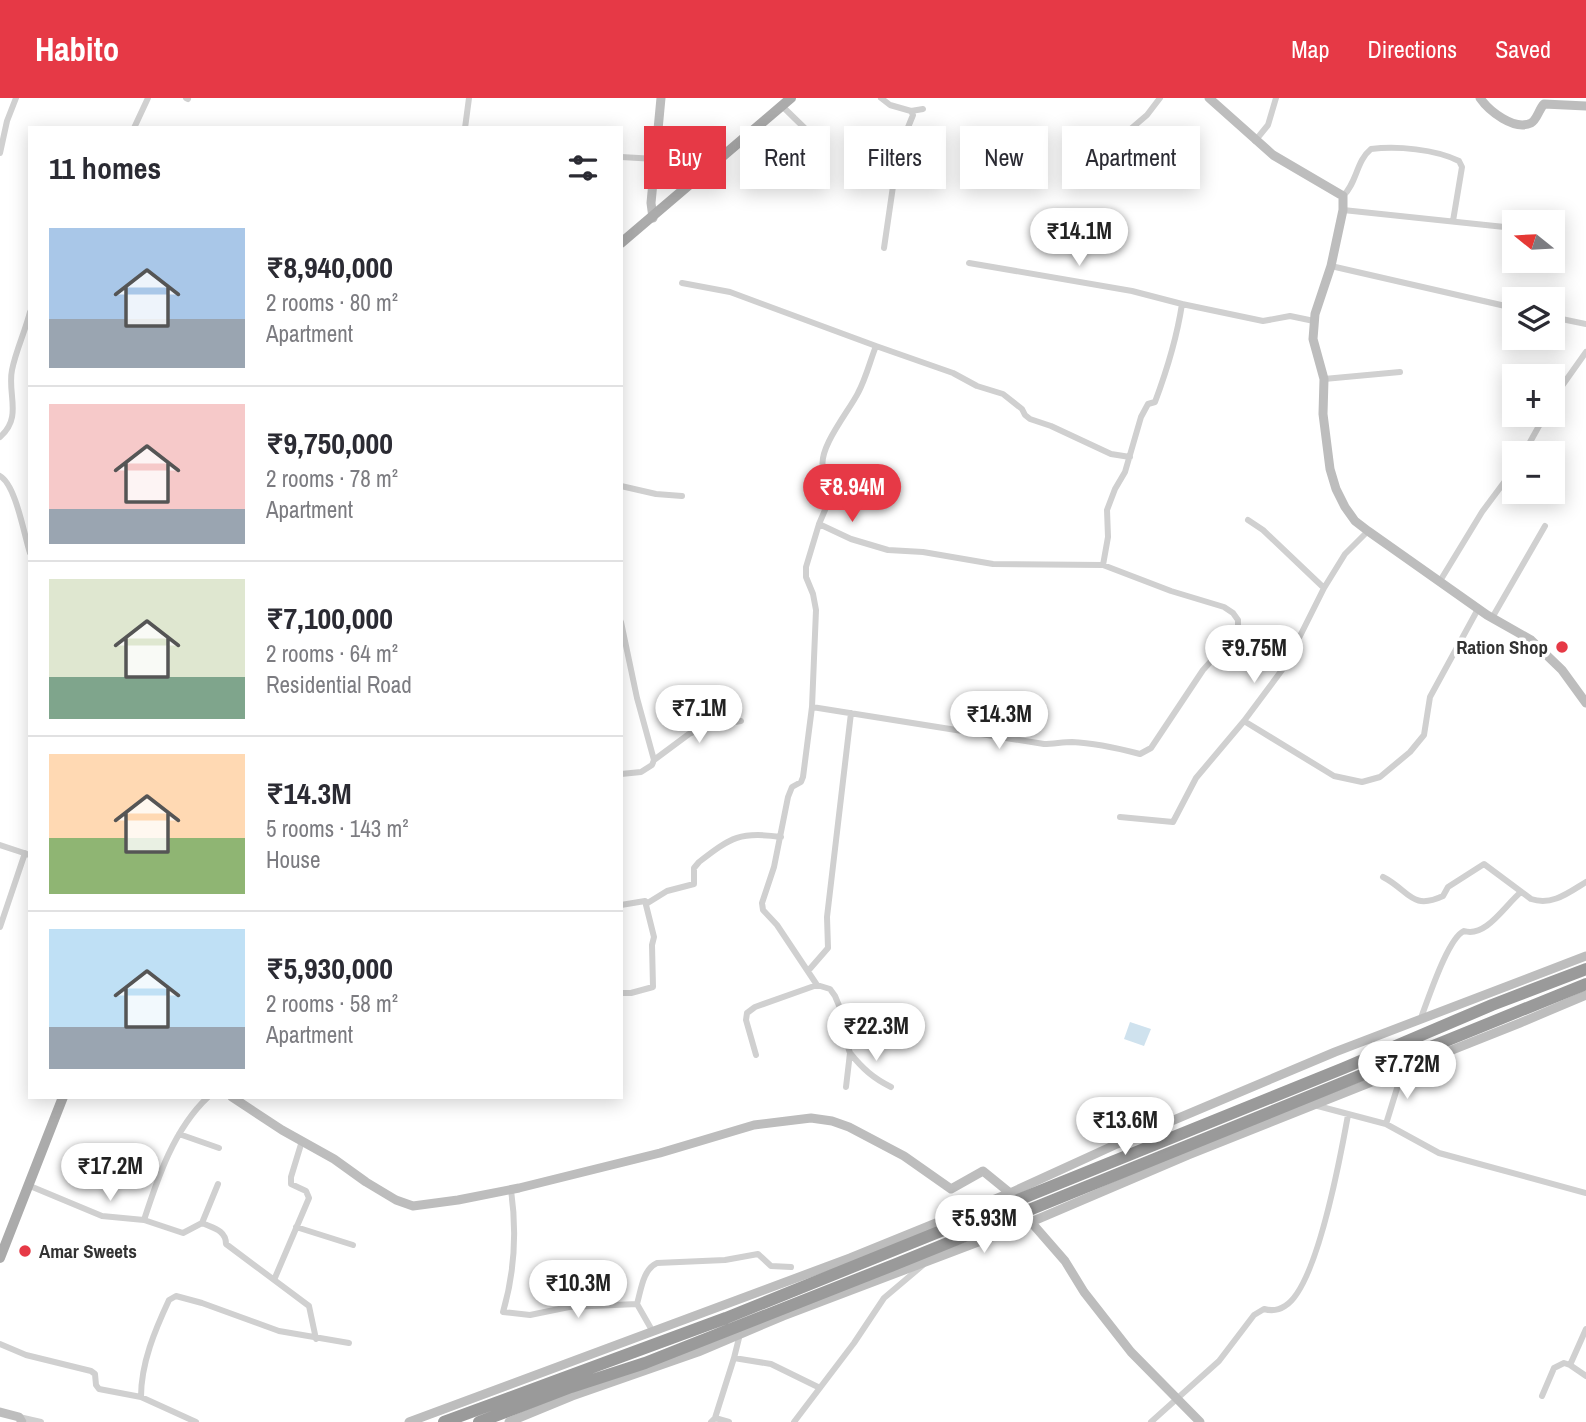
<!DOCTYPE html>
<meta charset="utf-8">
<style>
body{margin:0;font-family:"Archivo Narrow",sans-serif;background:#f2f2f3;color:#2b2b33;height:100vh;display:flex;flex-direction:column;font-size:26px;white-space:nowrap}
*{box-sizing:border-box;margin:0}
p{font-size:23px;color:#7c7c81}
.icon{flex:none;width:38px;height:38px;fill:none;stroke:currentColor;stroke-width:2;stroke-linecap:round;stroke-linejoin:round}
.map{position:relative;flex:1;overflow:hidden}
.details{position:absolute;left:28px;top:28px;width:595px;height:973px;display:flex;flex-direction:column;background:#fff;border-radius:0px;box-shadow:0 4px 18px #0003}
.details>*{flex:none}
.guide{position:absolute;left:644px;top:28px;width:665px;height:63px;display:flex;gap:14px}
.needle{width:46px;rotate:288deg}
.tools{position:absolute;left:1502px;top:112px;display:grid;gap:14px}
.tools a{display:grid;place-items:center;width:63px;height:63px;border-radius:0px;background:#fff;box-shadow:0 4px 18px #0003;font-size:35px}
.price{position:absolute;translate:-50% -60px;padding:0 16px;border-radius:24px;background:#fff;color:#222;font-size:23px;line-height:46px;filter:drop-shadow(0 2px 4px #0008)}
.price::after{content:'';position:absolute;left:50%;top:42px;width:21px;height:16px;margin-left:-10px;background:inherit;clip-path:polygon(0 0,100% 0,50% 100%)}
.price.current{background:#e63946;color:#fff}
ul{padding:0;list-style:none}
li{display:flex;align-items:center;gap:21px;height:175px;padding:0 21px}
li+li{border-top:2px solid #e1e1e2}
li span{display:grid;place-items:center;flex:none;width:196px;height:140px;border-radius:0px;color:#555}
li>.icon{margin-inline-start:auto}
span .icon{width:84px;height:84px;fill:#fffc;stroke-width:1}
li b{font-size:30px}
h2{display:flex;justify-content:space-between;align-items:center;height:84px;padding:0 21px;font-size:30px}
.pill{padding:0 24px;border-radius:0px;background:#fff;box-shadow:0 4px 18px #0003;font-size:24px;line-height:63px}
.pill.current{background:#e63946;color:#fff}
header{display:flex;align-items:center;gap:42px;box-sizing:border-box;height:98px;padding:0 35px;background:#e63946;color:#fff}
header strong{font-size:33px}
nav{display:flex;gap:38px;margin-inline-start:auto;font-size:24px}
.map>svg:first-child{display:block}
.water{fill:#cfe2ee}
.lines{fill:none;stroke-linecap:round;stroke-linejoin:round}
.street{stroke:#d0d0d0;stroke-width:6}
.secondary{stroke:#bdbdbd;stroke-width:9}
.primary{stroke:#ababab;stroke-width:10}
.highway{stroke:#9a9a9a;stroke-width:12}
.poi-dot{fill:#e63946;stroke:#fff;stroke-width:2.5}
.labels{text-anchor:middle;stroke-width:7;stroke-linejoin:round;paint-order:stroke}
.poi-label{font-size:19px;font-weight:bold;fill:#333;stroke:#fff;text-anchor:end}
</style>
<header>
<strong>Habito</strong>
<nav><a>Map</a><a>Directions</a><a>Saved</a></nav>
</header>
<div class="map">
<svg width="1586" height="1324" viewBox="0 0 1586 1324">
<rect width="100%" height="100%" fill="#fff"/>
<!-- water -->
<path class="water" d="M1130 924 1151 931 1144 948 1124 941Z"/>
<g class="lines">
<!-- street -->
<path class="street" d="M186 0 188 1
M881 0 890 7 911 13 913 17 898 54 884 150
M782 8 821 46
M911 13 923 11
M134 30 148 0
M465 30 469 0
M1126 35 1147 17 1160 0
M1255 43 1268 27 1276 0
M0 55 7 23 16 0
M621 59 656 61
M1343 98C1357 85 1356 63 1371 51 1397 48 1435 51 1459 63L1462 69 1453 123
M1343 112 1514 130
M969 165 1132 193 1182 206
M1331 168 1514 210
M682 185 730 194 876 248C870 263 866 280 858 295 849 313 818 350 823 370L833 376 837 384 819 426
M1552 219 1586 226
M876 248 953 275 977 288 1003 296 1022 311 1025 317 1030 321 1051 328 1111 356 1130 359
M1324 281 1400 274
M1552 302 1586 254
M0 339C23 319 7 296 12 272 16 252 25 234 30 214
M1524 355 1545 317
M0 378C16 387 24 437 30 455
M621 388 656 396 682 398
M1248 422 1263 432 1324 490
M1440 483 1482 414 1514 371
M1492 520 1545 428
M621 524 637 600 654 662 652 667 641 674 621 676
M812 609 1044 646C1053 646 1063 644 1072 644 1095 645 1117 650 1140 656L1151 650 1203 572 1232 540 1238 530V522L1233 515 1224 509 1171 493 1103 467
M1244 623 1334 678 1362 684 1380 679 1410 654 1424 637 1430 599 1478 511
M654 662 689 636 705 629 741 623
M1120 719 1173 724 1196 680 1244 623 1285 568 1324 490 1345 456 1368 433
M0 747 30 757
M1383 779C1409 792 1411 813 1443 798L1448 789 1484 766 1531 801C1552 808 1568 795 1586 784
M646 806 667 793 694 786V770L699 764C731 739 741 733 781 739
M621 807 645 803 654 839 652 847 653 889 631 895H621
M0 829 25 755
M808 873 828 850 827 819 851 615
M1422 917C1429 899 1448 840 1464 833 1486 840 1505 807 1521 794
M850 955C863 971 873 980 891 989
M756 957 746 922 747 915 755 909 817 887
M846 989 850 955 847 946 848 929 835 898 830 891 817 887 777 827 763 812 762 805 774 769 788 699 792 689 801 684 803 679 812 609 816 512 813 496 806 479V469L819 426 851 441 888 452 923 454 993 466 1103 467 1108 439 1107 412 1115 391 1125 374 1141 319 1148 306 1155 304C1167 272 1177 239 1182 206L1263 223 1290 218 1314 223
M1314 1007 1386 1026 1439 1055 1586 1095
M1386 1026 1403 971
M179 1036 219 1050
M30 1088 102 1118 144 1122C158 1079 174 1031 208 999
M511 1092C517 1134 515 1173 503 1214L530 1217 569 1209 637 1206 653 1234
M144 1122 183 1135 202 1125C213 1130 226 1132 226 1146L309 1208 316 1241
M202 1125 218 1086
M296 1129 353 1147
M274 1182 309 1100 306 1093 291 1086V1079L302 1043
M637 1206C641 1192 643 1171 657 1165L725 1162 758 1156 771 1168 791 1169
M0 1246 26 1257 91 1273 95 1276 96 1287 99 1291 141 1299 196 1324
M734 1260 740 1236
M1570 1267 1586 1278
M1542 1298 1554 1270 1564 1265 1570 1267 1586 1231
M141 1299C141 1265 155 1232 169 1202L176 1198 202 1205 279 1233 349 1245
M19 1319 41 1324
M715 1320 734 1260 771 1266 820 1290
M711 1324 715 1320 729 1324
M794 1324 854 1245 884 1200 923 1167
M1151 1324 1219 1263 1254 1217 1264 1211C1271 1213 1279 1212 1285 1208 1317 1189 1341 1056 1348 1017"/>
<!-- secondary -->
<path class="secondary" d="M1209 0 1273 57 1343 98V112L1331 168 1315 216 1313 241 1324 281 1323 316 1330 371 1336 391 1345 409 1355 423 1368 433 1487 517 1531 542 1562 572 1586 605
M1480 0C1489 13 1514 33 1531 25 1537 22 1539 11 1544 6L1586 8
M653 120 651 105 661 0
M232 999 282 1032 334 1061 366 1084 396 1102 413 1108 458 1102 519 1090 660 1055 754 1027 811 1020 832 1023 849 1029 904 1058 951 1091 983 1073 1010 1095
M1031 1124 1065 1163 1084 1194 1131 1254 1200 1324
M0 1314 19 1319 22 1324
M409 1324 850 1160 1010 1095 1117 1046 1335 954 1586 858
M509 1324 572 1298 698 1254 783 1218 1031 1124 1188 1057 1520 925 1586 897"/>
<!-- primary -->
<path class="primary" d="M621 145 791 0
M0 1160 63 999"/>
<!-- highway -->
<path class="highway" d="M444 1324 726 1220 1344 970 1492 907 1586 871
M479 1324 571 1289 645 1265 896 1166 1586 886"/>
</g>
<!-- markers -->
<g class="poi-dot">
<circle cx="1562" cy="549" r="7"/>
<circle cx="25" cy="1153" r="7"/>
</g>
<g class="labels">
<!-- poi labels -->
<g class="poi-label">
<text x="1548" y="556">Ration Shop</text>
<text x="39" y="1160" text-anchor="start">Amar Sweets</text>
</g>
</g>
</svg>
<div class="tools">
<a><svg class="needle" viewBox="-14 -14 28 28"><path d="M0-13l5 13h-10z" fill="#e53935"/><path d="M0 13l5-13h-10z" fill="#7c7c81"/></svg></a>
<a><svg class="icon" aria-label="layers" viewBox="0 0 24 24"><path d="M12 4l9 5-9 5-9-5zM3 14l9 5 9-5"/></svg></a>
<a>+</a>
<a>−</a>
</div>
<b class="price" style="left:1079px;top:170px">₹14.1M</b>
<b class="price current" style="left:852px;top:426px">₹8.94M</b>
<b class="price" style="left:1254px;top:587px">₹9.75M</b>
<b class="price" style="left:699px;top:647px">₹7.1M</b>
<b class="price" style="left:999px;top:653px">₹14.3M</b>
<b class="price" style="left:876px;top:965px">₹22.3M</b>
<b class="price" style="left:1407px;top:1003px">₹7.72M</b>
<b class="price" style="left:1125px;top:1059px">₹13.6M</b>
<b class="price" style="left:110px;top:1105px">₹17.2M</b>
<b class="price" style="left:984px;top:1157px">₹5.93M</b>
<b class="price" style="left:578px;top:1222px">₹10.3M</b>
<div class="guide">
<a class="pill current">Buy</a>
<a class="pill">Rent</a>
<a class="pill">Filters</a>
<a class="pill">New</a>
<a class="pill">Apartment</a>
</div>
<section class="details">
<h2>11 homes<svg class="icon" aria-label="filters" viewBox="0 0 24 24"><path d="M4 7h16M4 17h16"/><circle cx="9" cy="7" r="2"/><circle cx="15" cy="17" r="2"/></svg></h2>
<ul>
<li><span style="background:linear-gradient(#a9c7e8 65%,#9aa5b1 0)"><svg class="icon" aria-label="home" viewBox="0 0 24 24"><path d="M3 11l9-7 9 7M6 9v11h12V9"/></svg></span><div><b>₹8,940,000</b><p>2 rooms · 80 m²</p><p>Apartment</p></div></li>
<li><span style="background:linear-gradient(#f6c9c9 75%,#9aa5b1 0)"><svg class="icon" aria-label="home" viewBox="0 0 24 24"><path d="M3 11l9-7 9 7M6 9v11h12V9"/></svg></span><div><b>₹9,750,000</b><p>2 rooms · 78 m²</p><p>Apartment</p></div></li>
<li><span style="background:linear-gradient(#dfe7d0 70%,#7fa58c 0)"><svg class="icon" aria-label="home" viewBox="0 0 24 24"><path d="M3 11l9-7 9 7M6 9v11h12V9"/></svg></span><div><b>₹7,100,000</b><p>2 rooms · 64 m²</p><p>Residential Road</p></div></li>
<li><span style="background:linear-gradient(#ffd9b3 60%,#8fb573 0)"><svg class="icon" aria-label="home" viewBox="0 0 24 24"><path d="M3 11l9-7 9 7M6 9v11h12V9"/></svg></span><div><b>₹14.3M</b><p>5 rooms · 143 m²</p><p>House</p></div></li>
<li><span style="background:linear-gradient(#bfe0f5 70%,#9aa5b1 0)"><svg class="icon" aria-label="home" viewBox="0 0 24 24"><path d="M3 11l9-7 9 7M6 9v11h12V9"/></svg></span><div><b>₹5,930,000</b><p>2 rooms · 58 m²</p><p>Apartment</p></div></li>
</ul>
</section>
</div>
